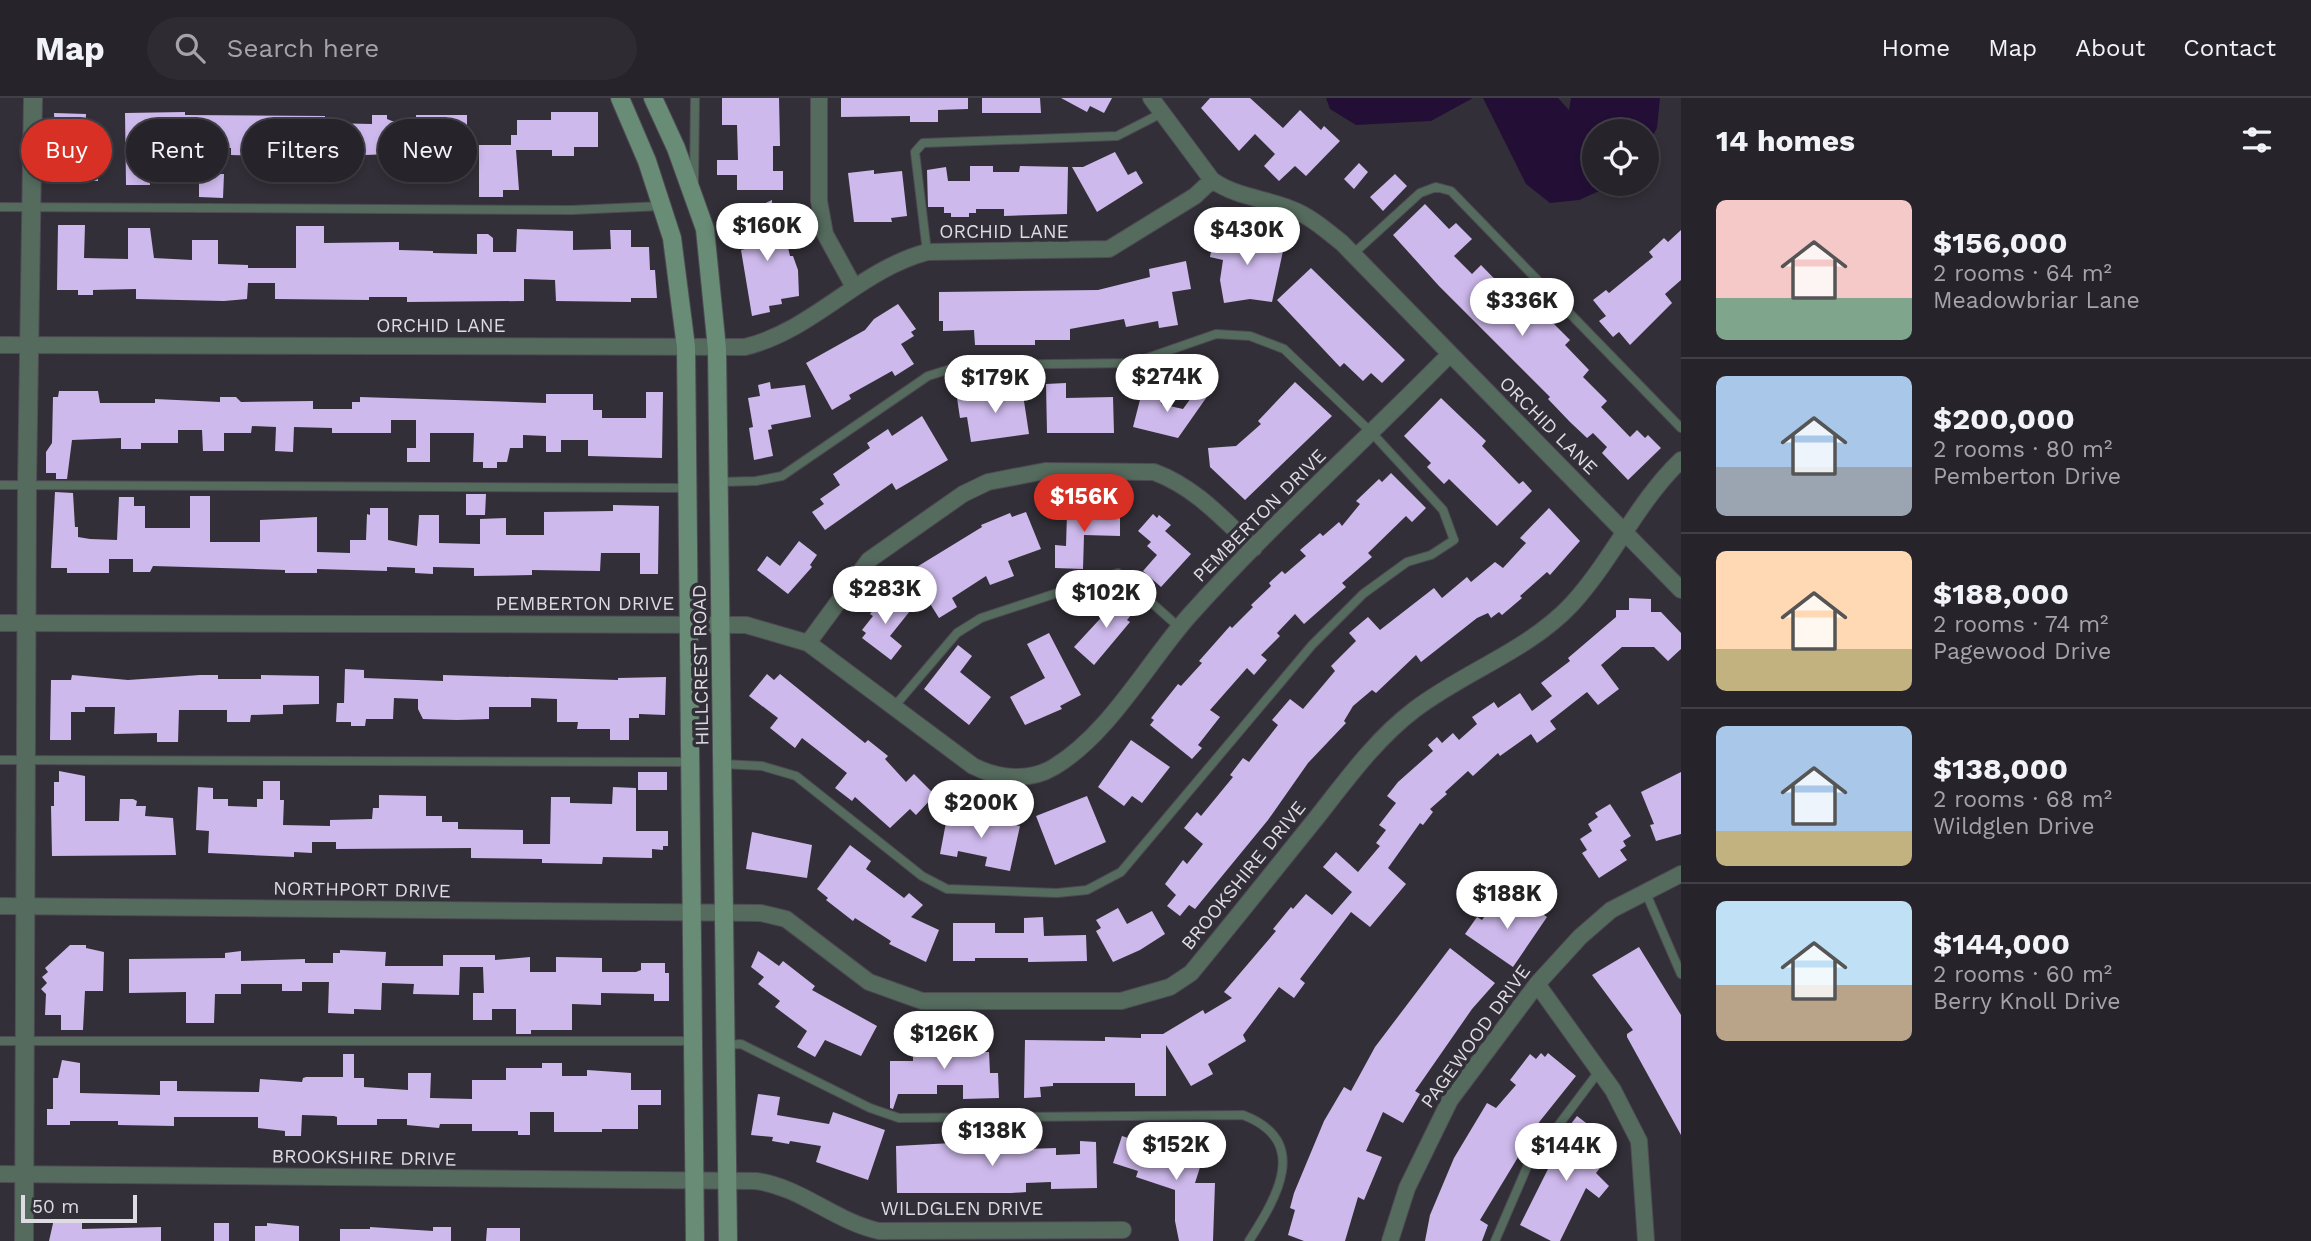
<!DOCTYPE html>
<meta charset="utf-8">
<style>
body{margin:0;font-family:"Work Sans",sans-serif;background:#2e2b32;color:#f1f3f6;height:100vh;display:flex;flex-direction:column;font-size:26px;white-space:nowrap}
*{box-sizing:border-box;margin:0}
p{font-size:23px;color:#a4a4a8}
.icon{flex:none;width:38px;height:38px;fill:none;stroke:currentColor;stroke-width:2;stroke-linecap:round;stroke-linejoin:round}
.map{position:relative;flex:1;overflow:hidden}
.side{display:flex;flex-direction:column;background:#26232a;width:630px}
.side>*{flex:none}
.hud{position:absolute;left:21px;top:21px;width:665px;height:63px;display:flex;gap:14px}
.tools{position:absolute;left:1582px;top:21px;display:grid;gap:14px}
.tools a{display:grid;place-items:center;width:77px;height:77px;border-radius:50%;background:#26232a;box-shadow:0 4px 10px #0003,0 0 0 2px #424047;font-size:35px}
.scale{position:absolute;left:21px;bottom:18px;width:116px;box-sizing:border-box;padding-left:7px;border:4px solid #dedbe2;border-top:0;font-size:19px;line-height:24px;white-space:nowrap;color:#dedbe2;-webkit-text-stroke:5px #332f38;paint-order:stroke}
.price{position:absolute;translate:-50% -60px;padding:0 16px;border-radius:24px;background:#fff;color:#222;font-size:23px;line-height:46px;filter:drop-shadow(0 2px 4px #0008)}
.price::after{content:'';position:absolute;left:50%;top:42px;width:21px;height:16px;margin-left:-10px;background:inherit;clip-path:polygon(0 0,100% 0,50% 100%)}
.price.active{background:#d93025;color:#fff}
ul{padding:0;list-style:none}
li{display:flex;align-items:center;gap:21px;height:175px;padding:0 35px}
li+li{border-top:2px solid #424047}
li span{display:grid;place-items:center;flex:none;width:196px;height:140px;border-radius:10px;color:#555}
li>.icon{margin-inline-start:auto}
span .icon{width:84px;height:84px;fill:#fffc;stroke-width:1}
li b{font-size:30px}
h2{display:flex;justify-content:space-between;align-items:center;height:84px;padding:0 35px;font-size:30px}
.chip{padding:0 24px;border-radius:32px;background:#26232a;box-shadow:0 4px 10px #0003,0 0 0 2px #424047;font-size:24px;line-height:63px}
.chip.active{background:#d93025;color:#fff}
header{display:flex;align-items:center;gap:42px;box-sizing:border-box;height:98px;padding:0 35px;background:#26232a;border-bottom:2px solid #424047}
header strong{font-size:33px}
nav{display:flex;gap:38px;margin-inline-start:auto;font-size:24px}
.search{width:490px;height:63px;background:#2e2b32;display:flex;align-items:center;gap:18px;box-sizing:border-box;padding:0 24px;border-radius:38px;color:#a4a4a8;font-size:26px}
main{display:flex;flex:1;min-height:0}
.map>svg:first-child{display:block}
.water{fill:#230f36}
.building{fill:#ceb9ec}
.lines{fill:none;stroke-linecap:round;stroke-linejoin:round}
.service-casing{stroke:#4e4b53;stroke-width:10}
.minor-casing{stroke:#4e4b53;stroke-width:18}
.tertiary-casing{stroke:#4e4b53;stroke-width:20}
.secondary-casing{stroke:#4e4b53;stroke-width:20}
.service{stroke:#556b5e;stroke-width:8}
.minor{stroke:#556b5e;stroke-width:16}
.tertiary{stroke:#556b5e;stroke-width:18}
.secondary{stroke:#698c77;stroke-width:18}
.labels{text-anchor:middle;stroke-width:7;stroke-linejoin:round;paint-order:stroke}
.street-label{font-size:19px;fill:#dedbe2;stroke:#332f38}
</style>
<header>
<strong>Map</strong>
<div class="search"><svg class="icon" aria-label="search" viewBox="0 0 24 24"><circle cx="10" cy="10" r="6"/><path d="M15 15l6 6"/></svg>Search here</div>
<nav><a>Home</a><a>Map</a><a>About</a><a>Contact</a></nav>
</header>
<main>
<div class="map">
<svg width="1681" height="1143" viewBox="0 0 1681 1143">
<rect width="100%" height="100%" fill="#332f38"/>
<!-- water -->
<path class="water" d="M1326 0H1473L1431 23 1356 27 1330 11Z
M1483 0H1558L1569 12 1571 0H1660L1657 30 1647 48V33H1594V86H1615L1579 102 1550 105 1526 86Z"/>
<!-- building -->
<path class="building" d="M722 0H779L780 48H773V73H783V92H737V77H717V62H738L737 27H722Z
M841 0H968V11L938 12V24H910V18L841 19Z
M982 0H1040L1041 15H982Z
M1061 0H1112L1104 15 1090 8 1087 14Z
M1210 0H1250L1283 30 1300 12 1321 32 1324 28 1340 43 1306 78 1295 68 1279 83 1264 68 1275 56 1255 36 1239 53 1201 10Z
M185 14V17L325 18V25L372 26V17H387V21L392 23H416V17H467V58H442V51H392L391 56 340 58 338 47H304V62H284V78H266V58L231 57V50H185L186 63 149 68 150 87H126L125 15Z
M551 14H598V49H574V58H552V52H516L519 92H503V99H479V47H511V37H517V22H551Z
M54 15 86 16 85 51 98 65V83H60L61 57H56Z
M1115 54 1128 77 1136 73 1143 85 1097 114 1072 69H1083Z
M1359 65 1368 74 1354 91 1344 81Z
M970 68H993V74H1019L1020 68 1068 69 1067 116 1004 118V111H976V115H969V119H951V115H944V109H928L927 72 946 69 948 83H970Z
M874 72V76L902 73 907 118 891 120 892 124H854L848 75Z
M199 76H224L223 100 199 99Z
M1395 76 1407 88 1383 113 1370 99Z
M772 102 773 143 786 141 790 158H793L798 172 799 198 781 201 782 206 769 208 770 214 752 218 741 152 745 151V122L749 113Z
M1425 106 1449 131 1456 125 1472 141 1454 158 1472 176 1481 167 1520 207 1525 202 1548 226 1551 223 1570 242 1565 247 1589 272 1583 279 1607 303 1601 309 1630 339 1637 332 1645 340 1648 337 1661 350 1628 382 1602 355 1607 349 1593 335 1587 340 1570 324 1548 301 1550 299 1439 188 1393 137Z
M58 127H85L84 160 128 161V130H150L154 160 192 162V142H218V166L248 167V170H296V128H324V145L399 144V152L433 153V155L477 156V136H488L493 140V154H516L517 131 573 133V152L611 151 610 132H631V149H649L650 172H655L657 200H631V204L556 203 555 182 524 181V203L407 204V199H369V202L275 201V185H248L247 201 224 203 136 201V191L93 192V197H78V192H57Z
M1681 132V182L1665 196 1672 205 1630 247 1619 234 1613 239 1599 223 1606 218 1593 202 1606 192 1609 195 1653 159 1649 154 1664 140 1668 144Z
M1238 136 1275 143 1273 151 1283 153 1272 204 1250 201 1224 205 1220 182 1223 162 1210 159 1214 137 1237 141Z
M1186 163 1191 191 1172 194 1178 227 1159 230 1158 223 1126 229 1124 221 1070 231V242H1035V247H975L974 232 943 233V223H939V194L1098 192 1150 179 1149 171Z
M1311 170 1405 262 1382 285 1371 275 1363 283 1344 265 1340 269 1277 202Z
M898 206 916 231 911 234 914 238 901 246 914 266 895 278 892 273 849 297 851 301 832 312 806 265 865 232 874 221Z
M770 284 771 291 805 287 811 319 771 327 772 331 768 332 773 358 754 362 749 330 753 329 748 300 760 298 758 287Z
M1295 284 1332 318 1245 402 1210 369 1208 350 1236 348 1261 326 1258 323Z
M1066 285V300L1113 299 1114 335H1047L1046 286Z
M1201 286 1211 293 1178 340 1133 329 1142 294 1163 299 1161 306 1183 311Z
M1022 290 1029 336 971 344 967 319 960 320 957 300Z
M59 293H98L100 305H155V301L220 304V299H236L241 304 313 303V311H352V304H360V299L546 305V296H593V312H602V320H646V294H663L662 360 588 358V342H561V354H546V338L523 337V350H510L507 364H497V370H483V364H473L474 335H430V364H407V350H416V322H391V335H332V330L294 329 293 354 275 353 276 329 252 328 251 335H224V353H203L202 332H178V345H141V351H121V340L72 342 67 381H56V375H46V354L52 345 53 299H58Z
M1441 300 1486 343 1482 348 1519 386 1523 383 1532 393 1497 428 1449 381 1444 386 1427 369 1431 365 1404 338Z
M922 318 948 362 896 392 892 385 825 432 812 414 824 406 820 401 840 387 833 376 870 350 867 345 888 331 892 338Z
M1391 375 1426 410 1412 424 1406 418 1368 455 1372 459 1342 485 1346 489 1304 526 1295 516 1277 535 1280 538 1261 557 1267 562 1254 577 1247 570 1210 612 1220 619 1198 647 1202 650 1192 661 1150 627 1154 622 1151 620 1178 586 1181 588 1202 565 1199 563 1230 528 1232 530 1253 509 1251 507 1271 488 1269 485 1282 473 1285 476 1306 458 1300 452 1320 435 1323 438 1339 424 1342 428 1360 406 1356 403 1379 381 1382 384Z
M55 394 73 395 75 429H78V439L90 441 117 442 119 399H134V408H145V430H190V398H210V444H260V422L317 419V454L350 455V442H366L367 416 370 417V410H388V442L417 448 419 417H439V445L480 446V421L506 420V437H544V414L613 413V407L659 408 658 476H640V455H601L600 473 532 472V477L474 478V470L433 469V476L415 475V470L387 469V473L317 471V475H285V472L153 468 150 474H133V461H109V475H67V470H51Z
M466 396H486L485 417H466Z
M1081 409 1113 410V418L1120 419V438L1084 437 1083 471 1055 470V447L1066 448 1067 415H1070V411Z
M1549 410 1580 443 1550 477 1547 474 1520 498 1522 500 1502 517 1499 514 1491 520 1488 515 1477 520 1421 564 1416 557 1376 595 1372 592 1353 608 1344 623 1346 625 1308 665 1268 722 1195 811 1189 807 1180 818 1167 808 1176 797 1165 786 1183 762 1187 766 1203 746 1184 730 1197 714 1201 718 1233 679 1230 677 1243 660 1249 664 1278 627 1272 622 1290 601 1303 611 1335 573 1331 568 1356 543 1349 535 1368 519 1380 532 1434 490 1442 500 1467 479 1471 484 1495 464 1503 470 1526 445 1520 440Z
M1026 414 1041 451 1008 463 1014 478 990 487 986 478 952 500 957 509 939 520 924 496 918 503 902 478 982 429 981 427 1010 415 1012 419Z
M1153 416 1157 420 1159 417 1171 427 1165 433 1191 456 1161 489 1143 473 1157 457 1147 448 1151 444 1138 433Z
M799 443 817 457 810 467 812 469 788 496 757 472 767 458 780 468Z
M890 497 910 513 890 538 902 548 891 562 862 540 866 535 862 532 873 518 870 516 882 500 886 502Z
M1122 497 1137 510 1127 522 1130 524 1094 567 1074 549Z
M1629 500 1651 501V514H1661L1681 535V551L1668 563 1654 549H1622L1601 567 1619 591 1598 607 1587 594 1550 623 1556 631 1537 645 1531 636 1500 658 1498 655 1473 678 1468 673 1445 694 1447 696 1430 711 1433 714 1423 727 1420 725 1388 770 1406 786 1370 829 1351 814 1300 881 1305 885 1294 900 1279 889 1243 937 1246 943 1208 966 1213 976 1191 988 1166 947V998H1135V985H1053V988L1040 989 1041 999 1024 1000 1025 942 1105 943V939L1141 940V936H1163L1203 912 1205 916 1232 900 1224 894 1276 833 1273 831 1291 809 1293 811 1306 796 1332 817 1352 794 1323 769 1336 754 1358 774 1380 748 1376 745 1386 732 1379 727 1396 705 1387 698 1398 684 1433 653 1428 647 1437 639 1442 645 1453 635 1459 642 1477 626 1472 619 1494 604 1498 610 1520 595 1532 613 1552 598 1541 585 1570 563 1568 560 1616 519V512H1629Z
M1049 535 1081 597 1060 608 1062 611 1055 614 1025 627 1010 599 1045 580 1027 546Z
M958 547 972 558 960 574 991 599 969 627 924 591Z
M345 571 364 572V580L443 583V577L618 582V580L666 579 665 617 639 616V620H629V642H610V631H577L578 624H557V601L531 600V609H489V621L457 622 423 621 418 611V601L394 600 393 621H366L365 628H351V624H336L337 605H344Z
M767 576 774 582 780 576 865 645 868 642 888 658 885 661 906 684 914 676 935 697 916 717 910 711 890 730 855 699 852 703 835 690 847 675 802 640 795 650 770 630 778 620 749 598Z
M72 577 128 582 200 577H218V581H261V577L319 578V606L283 607V616L251 617 250 624H227V612H179L178 644H157V635L114 636 115 609H85V614H71V642H50L51 582H71Z
M1131 642 1170 669 1142 705 1132 698 1124 708 1098 689Z
M59 673 85 678V723H119L120 701H133L137 703 136 708H146L145 718 173 720 176 757 52 758 51 708H54V684H59Z
M638 674H667V692H638Z
M1681 674V736L1656 743 1650 727 1654 726 1641 694Z
M263 683H280V702H284L283 727 330 728V722L372 721 373 710H379V697L426 698V718H442V724H458V731L523 732V746H550L551 699H570V705L612 706 613 689 636 690V733H668V748H663V752L652 751V760L603 759 602 766 542 765V761L471 760V750L336 751V744H312V755L294 754V759L208 755 209 733 196 732 198 689 213 690V701H228V708L257 709V701H263Z
M1087 698 1106 744 1055 767 1036 718Z
M1610 706 1631 738 1623 743 1626 748 1620 752 1627 762 1599 780 1582 755 1587 752 1580 741 1592 733 1588 726 1598 719 1595 715Z
M948 714 1020 728 1010 773 985 768 987 759 958 753 957 759 940 756Z
M752 734 812 747 807 780 746 771Z
M850 747 871 763 866 771 904 800 909 795 923 807 911 819 939 832 926 864 889 846 891 843 855 820 853 823 826 802 828 800 817 791Z
M1524 803 1547 819 1513 869 1465 836 1477 819 1482 822 1491 809 1499 815 1506 804 1518 811Z
M1118 810 1127 826 1152 813 1165 836 1140 852 1113 864 1096 833 1101 830 1096 822Z
M1043 819 1044 838 1086 837 1087 863 1028 864V860H975V863H953V825H995V835H1024V820Z
M70 847H86V850L104 854 103 893H85L83 932H61V917H45L46 896 41 891 47 885 42 879 48 874 45 870Z
M1639 849 1681 917V1037L1627 939V936L1633 932 1592 877Z
M1450 850 1495 885 1472 911 1415 993 1420 996 1403 1025 1383 1014 1366 1053 1382 1059 1364 1102 1358 1099 1345 1143H1304L1288 1137 1295 1112 1290 1110 1294 1095 1324 1023 1344 989 1351 993 1375 949Z
M340 852 386 854 385 868H443V857H495V862L530 859V874H556V859L602 860V874H636L641 872V865H665V875H669V903H654V896L601 895V907L572 906V932H531V936H516V911H492V922H473V895H484L483 869H460L459 897 413 896 414 886 382 885 381 912 354 911V916L328 915 329 884H302V893H282V886H241V896H215L214 925H186V894L129 895V861L225 860V855L241 853V863L305 861V865H333V855H340Z
M758 853 779 868 783 863 815 888 812 892 877 928 861 958 825 942 815 959 797 949 807 933 775 909 780 903 758 886 764 879 751 869Z
M938 942H968V948H981V954H989L990 975H998L999 1000 963 1001V987H937V996H898L893 1011 890 1010V963H913V945H938Z
M1541 955 1545 959 1548 955 1576 978 1540 1023 1480 1122 1488 1127 1482 1143H1425L1430 1117 1454 1060 1487 1005 1496 1010 1516 987 1510 982 1530 956 1536 961Z
M343 956H354V980H364V989L408 992V975H431L430 1000 472 1001V982H506V970H542V965H562V978H587V972L631 975V992H661V1007H638V1031H602V1034H554V1014H530V1037H518V1033H472V1026H440L439 1030 407 1027V1021H377V1027H337V1019L334 1018 302 1017 301 1038H285V1033L258 1030V1019H174V1028L118 1027V1023H70V1027H47V1011H53V980H58L62 962 80 965V995L160 997V983H177V993L259 994 260 981 302 984 303 980 306 979H343Z
M758 996 780 999 777 1017 829 1026 833 1014 885 1032 868 1082 816 1064 821 1048 790 1043 789 1046 772 1043 773 1039 751 1037Z
M1577 1018 1594 1031 1586 1041 1606 1062 1596 1075 1609 1088 1599 1100 1586 1090 1560 1143H1551L1520 1127 1551 1065 1545 1060Z
M1185 1037 1208 1044 1195 1085H1215L1213 1143H1179L1175 1123V1092L1136 1079 1138 1073 1113 1065 1122 1038 1173 1054 1176 1044 1182 1047Z
M1026 1041V1051L1056 1050V1057L1080 1056V1043L1096 1044 1097 1090 1051 1091V1084L1026 1085V1094L1011 1095H897L896 1048Z
M54 1121 77 1122 82 1124V1131L161 1129V1143H49Z
M214 1125H229V1143H214Z
M267 1125 299 1128V1143H255V1128H267Z
M370 1129 433 1133V1129H451V1143H340V1131H370Z
M487 1130H520V1143H486Z"/>
<g class="lines">
<defs>
<path id="service" d="M694 84 695 0
M0 109 572 112 662 108
M927 154 915 54 923 45 1117 38 1162 15
M1353 156 1420 95 1436 89 1451 93 1681 330
M719 384 756 383 782 378 928 278 963 267 1133 265 1216 236 1250 238 1284 251 1372 335 1443 412 1454 442 1431 457 1407 464 1363 496 1312 547 1121 774 1087 792 1057 795 947 791 922 778 796 678 762 668 723 666
M0 387 687 390
M893 610 957 535 981 520 1118 475 1180 530
M0 662 690 664
M1645 793 1681 876
M0 943H693
M725 947 741 946 870 1010 899 1020 1243 1017C1311 1043 1277 1099 1249 1143
M1495 1143 1527 1069 1600 972"/>
<path id="minor" d="M819 0V103L825 136 854 189
M1151 0 1212 82
M0 247 745 249C814 232 859 172 927 154L1109 151 1195 98 1212 82C1236 99 1264 100 1291 111 1310 118 1326 132 1342 145L1681 492
M0 525 746 527 808 545 973 668C999 681 1029 684 1054 669 1108 637 1147 566 1188 519 1270 427 1364 344 1450 256
M808 545 869 462 963 396 988 384 1045 373 1154 374C1195 389 1223 421 1254 450
M0 808 761 815 786 821 869 884 922 903H1121L1170 889 1191 875C1234 823 1276 770 1318 718 1347 681 1376 641 1414 612 1465 573 1528 553 1572 506 1613 461 1637 404 1681 362
M1537 886 1613 992 1639 1043 1646 1143
M0 1076 756 1083C801 1089 834 1123 879 1133L1123 1132
M1390 1143 1407 1090 1450 1002 1537 886 1580 839 1611 812 1681 776"/>
<path id="tertiary" d="M24 1143 27 387 33 0"/>
<path id="secondary" d="M620 0 647 63 672 140 686 249 695 1143
M653 0 676 50 705 131 717 251 728 1143"/>
</defs>
<!-- service casing -->
<use href="#service" class="service-casing"/>
<!-- minor casing -->
<use href="#minor" class="minor-casing"/>
<!-- tertiary casing -->
<use href="#tertiary" class="tertiary-casing"/>
<!-- secondary casing -->
<use href="#secondary" class="secondary-casing"/>
<!-- service -->
<use href="#service" class="service"/>
<!-- minor -->
<use href="#minor" class="minor"/>
<!-- tertiary -->
<use href="#tertiary" class="tertiary"/>
<!-- secondary -->
<use href="#secondary" class="secondary"/>
</g>
<g class="labels">
<!-- street labels -->
<g class="street-label">
<text x="1004" y="140">ORCHID LANE</text>
<text x="441" y="234">ORCHID LANE</text>
<text transform="translate(1549 327) rotate(45)" y="7">ORCHID LANE</text>
<text transform="translate(1259 417) rotate(-45)" y="7">PEMBERTON DRIVE</text>
<text x="585" y="512">PEMBERTON DRIVE</text>
<text transform="translate(700 567) rotate(-91)" y="7">HILLCREST ROAD</text>
<text transform="translate(1243 777) rotate(-51)" y="7">BROOKSHIRE DRIVE</text>
<text transform="translate(362 791) rotate(1)" y="7">NORTHPORT DRIVE</text>
<text transform="translate(1475 938) rotate(-54)" y="7">PAGEWOOD DRIVE</text>
<text transform="translate(364 1059) rotate(1)" y="7">BROOKSHIRE DRIVE</text>
<text x="962" y="1117">WILDGLEN DRIVE</text>
</g>
</g>
</svg>
<div class="tools">
<a><svg class="icon" aria-label="locate" viewBox="0 0 24 24"><circle cx="12" cy="12" r="6"/><path d="M12 2v4M12 18v4M2 12h4M18 12h4"/></svg></a>
</div>
<div class="scale">50 m</div>
<b class="price" style="left:767px;top:165px">$160K</b>
<b class="price" style="left:1247px;top:169px">$430K</b>
<b class="price" style="left:1522px;top:240px">$336K</b>
<b class="price" style="left:1167px;top:316px">$274K</b>
<b class="price" style="left:995px;top:317px">$179K</b>
<b class="price active" style="left:1084px;top:436px">$156K</b>
<b class="price" style="left:885px;top:528px">$283K</b>
<b class="price" style="left:1106px;top:532px">$102K</b>
<b class="price" style="left:981px;top:742px">$200K</b>
<b class="price" style="left:1507px;top:833px">$188K</b>
<b class="price" style="left:944px;top:973px">$126K</b>
<b class="price" style="left:992px;top:1070px">$138K</b>
<b class="price" style="left:1176px;top:1084px">$152K</b>
<b class="price" style="left:1566px;top:1085px">$144K</b>
<div class="hud">
<a class="chip active">Buy</a>
<a class="chip">Rent</a>
<a class="chip">Filters</a>
<a class="chip">New</a>
</div>
</div>
<section class="side">
<h2>14 homes<svg class="icon" aria-label="filters" viewBox="0 0 24 24"><path d="M4 7h16M4 17h16"/><circle cx="9" cy="7" r="2"/><circle cx="15" cy="17" r="2"/></svg></h2>
<ul>
<li><span style="background:linear-gradient(#f6c9c9 70%,#7fa58c 0)"><svg class="icon" aria-label="home" viewBox="0 0 24 24"><path d="M3 11l9-7 9 7M6 9v11h12V9"/></svg></span><div><b>$156,000</b><p>2 rooms · 64 m²</p><p>Meadowbriar Lane</p></div></li>
<li><span style="background:linear-gradient(#a9c7e8 65%,#9aa5b1 0)"><svg class="icon" aria-label="home" viewBox="0 0 24 24"><path d="M3 11l9-7 9 7M6 9v11h12V9"/></svg></span><div><b>$200,000</b><p>2 rooms · 80 m²</p><p>Pemberton Drive</p></div></li>
<li><span style="background:linear-gradient(#ffd9b3 70%,#c2b280 0)"><svg class="icon" aria-label="home" viewBox="0 0 24 24"><path d="M3 11l9-7 9 7M6 9v11h12V9"/></svg></span><div><b>$188,000</b><p>2 rooms · 74 m²</p><p>Pagewood Drive</p></div></li>
<li><span style="background:linear-gradient(#a9c7e8 75%,#c2b280 0)"><svg class="icon" aria-label="home" viewBox="0 0 24 24"><path d="M3 11l9-7 9 7M6 9v11h12V9"/></svg></span><div><b>$138,000</b><p>2 rooms · 68 m²</p><p>Wildglen Drive</p></div></li>
<li><span style="background:linear-gradient(#bfe0f5 60%,#b9a48a 0)"><svg class="icon" aria-label="home" viewBox="0 0 24 24"><path d="M3 11l9-7 9 7M6 9v11h12V9"/></svg></span><div><b>$144,000</b><p>2 rooms · 60 m²</p><p>Berry Knoll Drive</p></div></li>
</ul>
</section>
</main>
